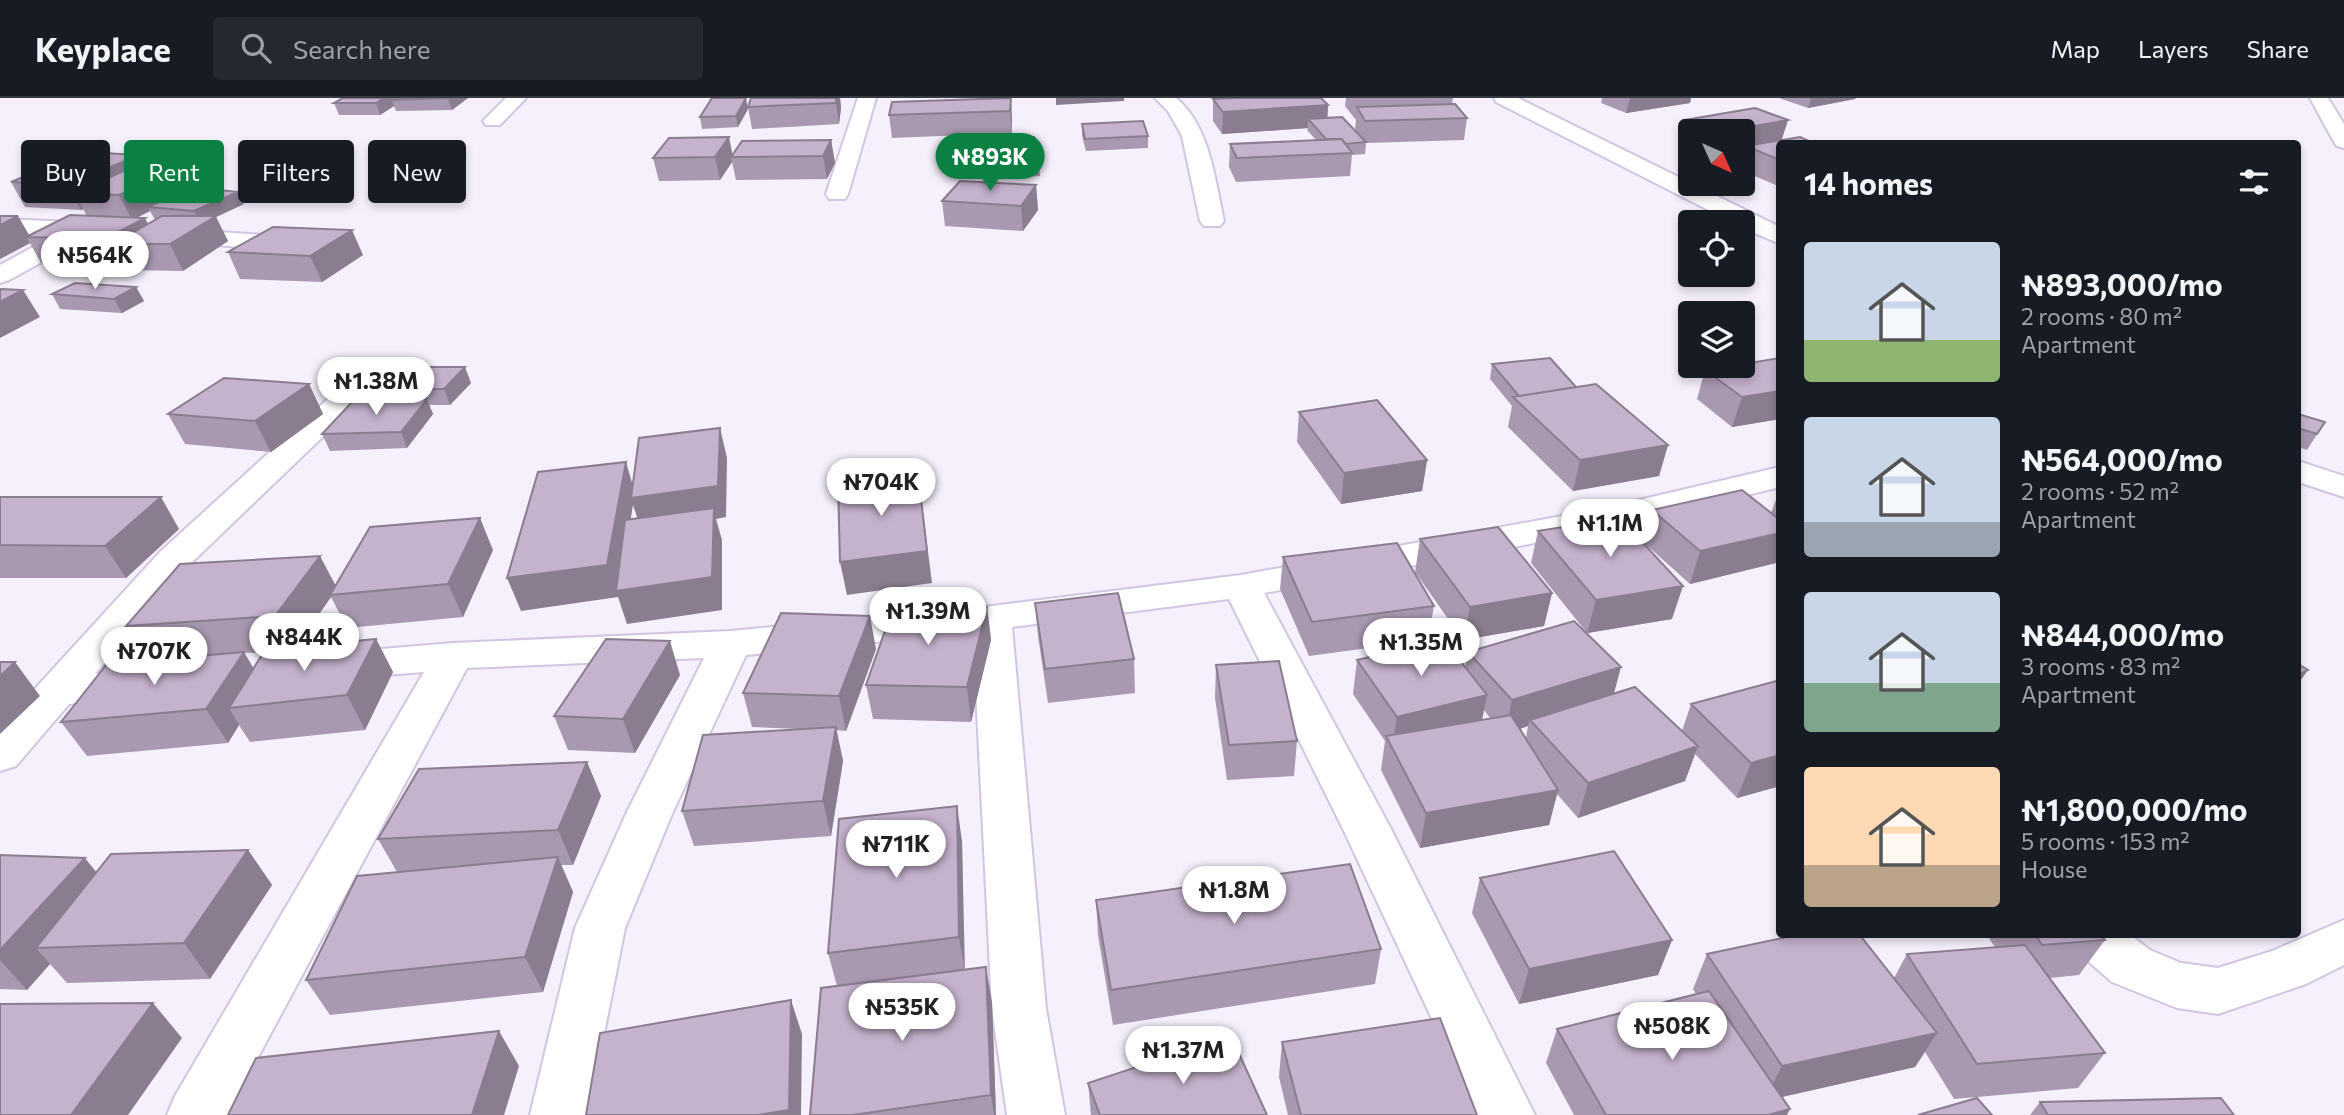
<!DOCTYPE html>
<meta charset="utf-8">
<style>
body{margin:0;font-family:Commissioner,sans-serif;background:#242831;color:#f1f3f6;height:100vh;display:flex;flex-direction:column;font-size:26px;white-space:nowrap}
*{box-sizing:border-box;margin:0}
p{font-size:23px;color:#9ea1a6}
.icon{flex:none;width:38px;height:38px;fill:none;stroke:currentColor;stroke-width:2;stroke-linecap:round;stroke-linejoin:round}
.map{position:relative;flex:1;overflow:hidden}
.drawer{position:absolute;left:1776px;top:42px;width:525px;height:798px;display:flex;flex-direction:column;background:#171b24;border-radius:7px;box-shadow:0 4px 10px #0003}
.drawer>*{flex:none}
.top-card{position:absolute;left:21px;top:42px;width:665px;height:63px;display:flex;gap:14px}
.needle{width:46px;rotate:135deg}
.tools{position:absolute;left:1678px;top:21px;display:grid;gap:14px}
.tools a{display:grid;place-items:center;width:77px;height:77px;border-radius:7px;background:#171b24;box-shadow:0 4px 10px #0003;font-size:35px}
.price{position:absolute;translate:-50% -60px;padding:0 16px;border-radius:24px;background:#fff;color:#222;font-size:23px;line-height:46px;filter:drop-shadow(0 2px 4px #0008)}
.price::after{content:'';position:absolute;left:50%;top:42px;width:21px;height:16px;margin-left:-10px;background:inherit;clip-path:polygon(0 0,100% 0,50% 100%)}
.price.active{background:#0b8043;color:#fff}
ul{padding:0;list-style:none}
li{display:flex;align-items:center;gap:21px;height:175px;padding:0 28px}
li span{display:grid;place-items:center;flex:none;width:196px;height:140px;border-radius:7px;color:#555}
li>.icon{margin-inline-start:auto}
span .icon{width:84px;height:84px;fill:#fffc;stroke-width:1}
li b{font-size:30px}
h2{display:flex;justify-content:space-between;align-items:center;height:84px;padding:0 28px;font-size:30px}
.tag{padding:0 24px;border-radius:7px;background:#171b24;box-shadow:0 4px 10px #0003;font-size:24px;line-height:63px}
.tag.active{background:#0b8043;color:#fff}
header{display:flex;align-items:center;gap:42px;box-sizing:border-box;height:98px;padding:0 35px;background:#171b24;border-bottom:2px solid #363941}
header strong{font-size:33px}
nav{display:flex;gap:38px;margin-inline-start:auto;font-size:24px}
.search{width:490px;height:63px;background:#242831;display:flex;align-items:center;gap:18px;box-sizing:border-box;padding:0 24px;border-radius:7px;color:#9ea1a6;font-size:26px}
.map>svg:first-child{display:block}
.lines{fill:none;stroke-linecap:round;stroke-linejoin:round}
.minor-casing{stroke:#d1c5e2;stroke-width:4}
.highway-casing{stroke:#d1c5e2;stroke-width:4}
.minor{fill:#fff;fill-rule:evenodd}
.highway{fill:#fff;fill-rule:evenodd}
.wall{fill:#a999b0;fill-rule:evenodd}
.shaded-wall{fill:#8a7d90;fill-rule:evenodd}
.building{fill:#c5b2cd;stroke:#8a7d90;stroke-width:2}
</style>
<header>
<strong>Keyplace</strong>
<div class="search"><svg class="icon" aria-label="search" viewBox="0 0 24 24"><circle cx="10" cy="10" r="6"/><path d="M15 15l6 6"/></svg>Search here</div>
<nav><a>Map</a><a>Layers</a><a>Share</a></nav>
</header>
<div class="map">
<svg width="2344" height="1017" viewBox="0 0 2344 1017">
<rect width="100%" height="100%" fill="#f5f0fc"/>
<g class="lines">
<defs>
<path id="minor" d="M506 0H526L500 27H486L483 23Z
M858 0H876L848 96 845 101H829L826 96Z
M1155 0H1176C1210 28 1215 82 1224 123L1220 128H1204L1200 123 1182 38 1168 13Z
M1494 0H1518L1780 129V146L1743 130V124H1732L1496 4Z
M0 121 97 125 105 127 109 132 105 137 88 139 9 182 0 185V167L55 137 0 135Z
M175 131 264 137 273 139 276 144 273 149 264 151 166 143 163 138 166 133Z
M375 264 385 267 390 273 385 279 186 470 95 576 142 571 157 575 163 585 157 595 142 599 69 606 16 668 0 673V629L160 454 365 267Z
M2298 363 2344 378V399L2298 384Z
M1780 369V389L1600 433 1264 495 1391 731 1535 1017H1477L1343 731 1229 501 1012 529 1046 911 1065 1017H1007L992 911 973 534 746 557 672 716 625 830 588 1017H530L575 830 626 716 704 560 467 570 227 1017H167L175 998 424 574 334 581 320 577 314 568 320 559 334 555 453 545 731 533 992 508 1241 477 1600 411Z
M2344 822V867L2306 886 2218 916 2177 910 2112 884 2074 851 2067 836H2129L2150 852 2181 865 2218 870 2272 853Z"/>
<path id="highway" d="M2310 0H2328L2344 26V50L2337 48 2334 44Z"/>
</defs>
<!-- minor casing -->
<use href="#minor" class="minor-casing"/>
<!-- highway casing -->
<use href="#highway" class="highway-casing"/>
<!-- minor -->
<use href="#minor" class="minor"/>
<!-- highway -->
<use href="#highway" class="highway"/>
</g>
<!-- wall -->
<path class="wall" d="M343 0H468L452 12 396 13 394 8 380 17H339L334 5Z
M840 0 841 10 839 26 752 31 748 9Z
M985 0H1011L1012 35 892 40 889 17 986 1Z
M1346 0H1453L1452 6 1467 20 1464 42 1366 45 1365 56 1352 57 1350 78 1236 84 1229 69 1230 46 1316 42 1307 32 1308 30 1222 36 1213 23V1L1328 7 1327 20 1356 33 1355 31 1356 22 1345 8Z
M1602 0H1691L1690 5 1626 15 1601 5Z
M1779 0H1856L1855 1 1808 10Z
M748 11 738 29 702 31 700 19Z
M1685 22H1788L1780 46V88H1778L1743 73V58L1745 51H1743V33H1690V50L1679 45Z
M1082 26 1148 38V50L1086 53 1082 38Z
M995 41 1039 65 1040 78 998 80Z
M831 42 835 65 827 81 736 82 732 64 720 82 659 83 653 60 733 56Z
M139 57 141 61 173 58 179 69H182L192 90 244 106 216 119 228 143 183 173 127 172 123 164 118 167 41 165 30 145 0 161V118H18L29 137 87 118 83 111 81 112 25 109 11 84ZM150 113 155 122 148 126 138 119Z
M1036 87 1038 112 1023 133 945 128 942 103Z
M228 154 363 157 322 184 240 181Z
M136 189 144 203 122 215 60 211 52 196Z
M1780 260V321L1732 329 1697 301 1705 272Z
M1492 266 1576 289 1668 347 1659 378 1573 393 1508 329 1512 308 1490 281Z
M471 285 450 307H429L433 316 407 350 330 353 322 336 380 302 375 291Z
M309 286 323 316 271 354 185 346 168 316Z
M1299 314 1427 362 1422 393 1341 406 1297 344Z
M2298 316 2325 324 2307 352 2298 349Z
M1778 396H1780V464L1690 486 1643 444 1652 412 1771 415Z
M0 399 179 431 126 480H0Z
M1538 433 1672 521 1587 535 1531 465Z
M1420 441 1552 495 1544 528 1463 542 1415 474Z
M493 452 463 519 347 530 331 499 295 549 376 541 393 574 365 632 250 644 239 627 228 645 87 658 61 624 200 558 147 561 126 528 336 488ZM264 554 253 570 244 555Z
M1283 459 1434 508 1428 542 1309 558 1280 491Z
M1035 505 1134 561 1135 595 1048 605 1038 538Z
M987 509 991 542 971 624 873 621 866 587Z
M876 551 846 633 836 632 843 663 831 738 694 748 682 713 799 631 752 629 743 595Z
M1468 554 1614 596 1682 633 1691 606 1780 688 1737 700 1695 656 1685 683 1578 720 1557 696 1549 727 1420 750 1381 672 1385 643 1353 596 1357 562 1465 570ZM1484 612 1490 620 1482 622ZM1528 628 1526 640 1520 631Z
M1216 567 1297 643 1294 678 1227 682 1215 600Z
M680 577 635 655 568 652 554 618Z
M587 664 601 698 573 767H561L573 794 543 894 330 917 306 882 397 774 378 741Z
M962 743 964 872 992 904 996 1017H810L837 888 828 855Z
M248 752 272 787 210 881 67 885 50 866 27 892 0 891V757L97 774Z
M1480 780 1672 842 1658 877 1519 906 1472 815Z
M1096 802 1381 851 1375 886 1113 927 1098 837Z
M1986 836H2100L2105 842 2079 877 2050 880 2105 955 2078 990 1954 1001 1925 954 1915 969 1782 999 1787 1017H1574L1546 965 1557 931 1696 896 1693 891 1707 856 1894 880 1907 856 1995 849Z
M1282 944 1477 1017H1288L1279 979Z
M1088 985 1267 1017H1091Z
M2040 1004 2234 1017H2030Z"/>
<!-- shaded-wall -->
<path class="shaded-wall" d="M384 0H405L392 2 394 8 380 17 376 5Z
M450 0H468L452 12 448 1Z
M746 0 748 11 738 29 736 18Z
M836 0H840L841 10 839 26 836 5Z
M1011 0 1012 22V35L1010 13Z
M1056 0H1124V3L1056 7Z
M1630 0H1691L1690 5 1626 15Z
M1811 0H1856L1855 1 1808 10Z
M1328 7 1327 29 1308 21V30L1222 36 1223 14Z
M1788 22 1781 44 1746 48 1745 51H1743V33H1726Z
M729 39 733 59H731L732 64 720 82 715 59Z
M831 42 835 65 827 81 823 58Z
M139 57 151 80 137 67H128L138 86 74 95 83 111 81 112 68 87Z
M173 58 179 70 182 69 194 93 148 109 150 113 132 122 119 97 153 67Z
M1036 87 1038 112 1023 133 1021 108Z
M238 94 244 106 216 119 228 143 183 173 170 146 200 126 194 113Z
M18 118 30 139H26L30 145 0 161V127Z
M145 120 158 145 113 146 123 164 118 167 105 141Z
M352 132 363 157 322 184 310 158Z
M136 189 144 203 122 215 114 201Z
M23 192 40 219 0 240V204Z
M465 269 471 285 450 307 444 291Z
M309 286 323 316 271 354 255 323Z
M1780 293V321L1732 329 1742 299Z
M427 301 433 316 407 350 401 334Z
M720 330 727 360 726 419 716 421 722 442V512L627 526 618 499 521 513 507 480 626 364 635 395ZM633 407 641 431 619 493Z
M1668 347 1659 378 1573 393 1580 362Z
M1427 362 1422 393 1341 406 1344 375Z
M918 375 932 485 847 497 840 464Z
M161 399 179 431 126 480 105 448Z
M480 420 493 452 463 519 448 486Z
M1780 435V464L1690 486 1700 453Z
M320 458 337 490 330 497 331 499 294 552 275 518Z
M1683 488 1672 521 1587 535 1596 502Z
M1552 495 1544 528 1463 542 1470 509Z
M987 509 991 542 971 624 967 589Z
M870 518 876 551 846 633 839 598Z
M376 541 393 574 365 632 347 597Z
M670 543 680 577 635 655 623 621Z
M244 554 264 588 229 610 239 627 228 645 206 611Z
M15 564 40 598 0 636V578Z
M1621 569 1612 603 1530 622 1528 628 1504 636 1512 602Z
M2308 572 2298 586V577Z
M1487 597 1480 631 1392 650 1397 619Z
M836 629 843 663 831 738 823 703Z
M1698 648 1685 683 1578 720 1588 685Z
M1780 657V688L1737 700 1751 665Z
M587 664 601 698 573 767 558 732Z
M1558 692 1549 727 1420 750 1426 715Z
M957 708 962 743 965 875 959 839Z
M248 752 272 787 210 881 184 845Z
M558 759 573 794 543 894 525 859Z
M85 760 113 795 36 850 50 866 27 892 0 862V852Z
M1672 842 1658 877 1519 906 1529 871Z
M986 869 992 904 996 1017H994L991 997Z
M791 902 802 936 801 1017H758Z
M153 905 182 940 128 1017H71Z
M499 933 519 968 504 1017H472Z
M1937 935 1915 969 1764 1003 1782 968Z
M1790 1011 1787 1017H1768Z"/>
<!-- building -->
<path class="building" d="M343 0H384L376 5H334Z
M394 0H450L392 2Z
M712 0H746L736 18 700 19Z
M751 0H836V5L748 9Z
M1011 0 1010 13 889 17 892 4Z
M1236 0H1321L1328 7 1223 14 1213 1Z
M1455 6 1467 20 1365 23 1357 9Z
M1755 10 1788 22 1726 33H1712L1685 22Z
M1342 19 1366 44 1345 46 1342 41H1326L1308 21Z
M1143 23 1148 38 1085 41 1082 26Z
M729 39 715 59 653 60 669 40Z
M1034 39 1039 65 997 67 995 41Z
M1800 39 1815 46H1780V62L1746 48Z
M1342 41 1352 55 1237 60 1230 46Z
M831 42 823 58 731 59 742 43Z
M85 54 139 57 68 87 11 84Z
M148 57 173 58 153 67 182 69 119 97 74 95 137 67H128Z
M960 83 1036 87 1021 108 942 103Z
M193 89 238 94 194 113 148 109Z
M70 117 145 120 105 141 26 139Z
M0 118H18L0 127Z
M162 118H216L170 146H113Z
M273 129 352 132 310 158 228 154Z
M75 185 136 189 114 201 52 196Z
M0 191 23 192 0 204Z
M1550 260 1576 289 1519 298 1492 266Z
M1780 260V293L1742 299 1705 272 1731 268H1743V266Z
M399 269H465L444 291H375Z
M224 280 309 286 255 323 168 316Z
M1596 286 1668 347 1580 362 1513 299Z
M427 301 401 334 322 336 353 303Z
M1377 302 1427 362 1344 375 1299 314Z
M2298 316 2325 324 2317 336 2298 330Z
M720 330 718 388 631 400 639 340Z
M626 364 607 467 507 480 538 374Z
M918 375 927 453 840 464 838 385Z
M1742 392 1780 422V435L1700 453 1652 412Z
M0 399H161L105 448 0 447Z
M714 410 712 479 616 493 625 422Z
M480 420 448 486 330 497 370 429Z
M1620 420 1683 488 1596 502 1538 433Z
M1498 429 1552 495 1470 509 1420 441Z
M1397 445 1434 508 1312 524 1283 459Z
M320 458 275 518 126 528 180 466Z
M1118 495 1134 561 1045 571 1035 505Z
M894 507 987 509 967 589 866 587Z
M781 515 870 518 839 598 743 595Z
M1574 523 1621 569 1512 602 1468 554Z
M376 541 347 597 229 610 265 552Z
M606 541 670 543 623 621 554 618Z
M1444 542 1487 597 1397 619 1357 562Z
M244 554 206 611 61 624 107 566Z
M1279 563 1297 643 1229 647 1216 567Z
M0 564H15L0 578Z
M2298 566 2308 572 2298 577Z
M1780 582V657L1751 665 1691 606Z
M1635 589 1698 648 1588 685 1530 622Z
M1511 617 1558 692 1426 715 1386 638Z
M836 629 823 703 682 713 703 637Z
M587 664 558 732 378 741 419 671Z
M957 708 959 839 828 855 839 721Z
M248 752 184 845 36 850 111 756Z
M1614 753 1672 842 1529 871 1480 780Z
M0 757 85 760 0 852Z
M558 759 525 859 306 882 357 778Z
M1350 766 1381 851 1111 892 1096 802Z
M1801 836H1859L1937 935 1782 968 1707 856Z
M2035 836H2100L2105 842 2042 847Z
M2025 847 2105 955 1977 966 1907 856Z
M986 869 991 997 853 1017H810L821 890Z
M1709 893 1790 1011 1768 1017H1606L1557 931Z
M791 902 789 1012 758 1017H586L600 935Z
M153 905 71 1017H0V906Z
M1440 920 1477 1017H1301L1282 944Z
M499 933 472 1017H228L256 960Z
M1231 938 1267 1017H1100L1088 985Z
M1977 1000 1992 1017H1918Z
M2221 1000 2234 1017H2048L2040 1004Z"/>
</svg>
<div class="tools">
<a><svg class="needle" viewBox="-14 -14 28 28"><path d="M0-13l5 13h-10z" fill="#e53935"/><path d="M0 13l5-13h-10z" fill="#9ea1a6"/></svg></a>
<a><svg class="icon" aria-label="locate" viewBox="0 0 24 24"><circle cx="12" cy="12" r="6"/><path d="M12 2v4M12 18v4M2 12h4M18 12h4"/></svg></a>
<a><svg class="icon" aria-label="layers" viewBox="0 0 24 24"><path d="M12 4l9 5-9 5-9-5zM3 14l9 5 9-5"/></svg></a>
</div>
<b class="price active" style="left:990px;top:95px">₦893K</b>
<b class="price" style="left:95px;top:193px">₦564K</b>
<b class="price" style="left:376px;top:319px">₦1.38M</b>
<b class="price" style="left:881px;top:420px">₦704K</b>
<b class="price" style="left:1610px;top:461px">₦1.1M</b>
<b class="price" style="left:928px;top:549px">₦1.39M</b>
<b class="price" style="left:304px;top:575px">₦844K</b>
<b class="price" style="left:1421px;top:580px">₦1.35M</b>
<b class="price" style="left:154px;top:589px">₦707K</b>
<b class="price" style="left:896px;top:782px">₦711K</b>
<b class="price" style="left:1234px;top:828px">₦1.8M</b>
<b class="price" style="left:902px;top:945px">₦535K</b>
<b class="price" style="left:1672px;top:964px">₦508K</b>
<b class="price" style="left:1183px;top:988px">₦1.37M</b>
<div class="top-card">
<a class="tag">Buy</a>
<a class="tag active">Rent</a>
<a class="tag">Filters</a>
<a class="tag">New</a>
</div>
<section class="drawer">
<h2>14 homes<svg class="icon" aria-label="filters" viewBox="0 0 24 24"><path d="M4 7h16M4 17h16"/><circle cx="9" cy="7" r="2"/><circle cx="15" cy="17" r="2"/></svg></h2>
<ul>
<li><span style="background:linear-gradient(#c9d6e8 70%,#8fb573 0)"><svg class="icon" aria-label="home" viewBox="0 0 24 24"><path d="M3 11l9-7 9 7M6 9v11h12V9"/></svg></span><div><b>₦893,000/mo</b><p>2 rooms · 80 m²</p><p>Apartment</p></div></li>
<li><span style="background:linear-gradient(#c9d6e8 75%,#9aa5b1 0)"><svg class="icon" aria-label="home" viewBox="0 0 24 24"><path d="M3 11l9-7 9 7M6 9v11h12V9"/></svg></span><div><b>₦564,000/mo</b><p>2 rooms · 52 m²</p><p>Apartment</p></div></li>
<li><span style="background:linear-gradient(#c9d6e8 65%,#7fa58c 0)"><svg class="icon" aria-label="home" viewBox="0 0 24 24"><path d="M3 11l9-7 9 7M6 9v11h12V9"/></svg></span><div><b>₦844,000/mo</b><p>3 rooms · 83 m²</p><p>Apartment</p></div></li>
<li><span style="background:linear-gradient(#ffd9b3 70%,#b9a48a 0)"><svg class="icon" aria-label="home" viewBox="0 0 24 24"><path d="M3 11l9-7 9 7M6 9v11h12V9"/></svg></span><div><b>₦1,800,000/mo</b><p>5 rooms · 153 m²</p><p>House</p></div></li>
</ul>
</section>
</div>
